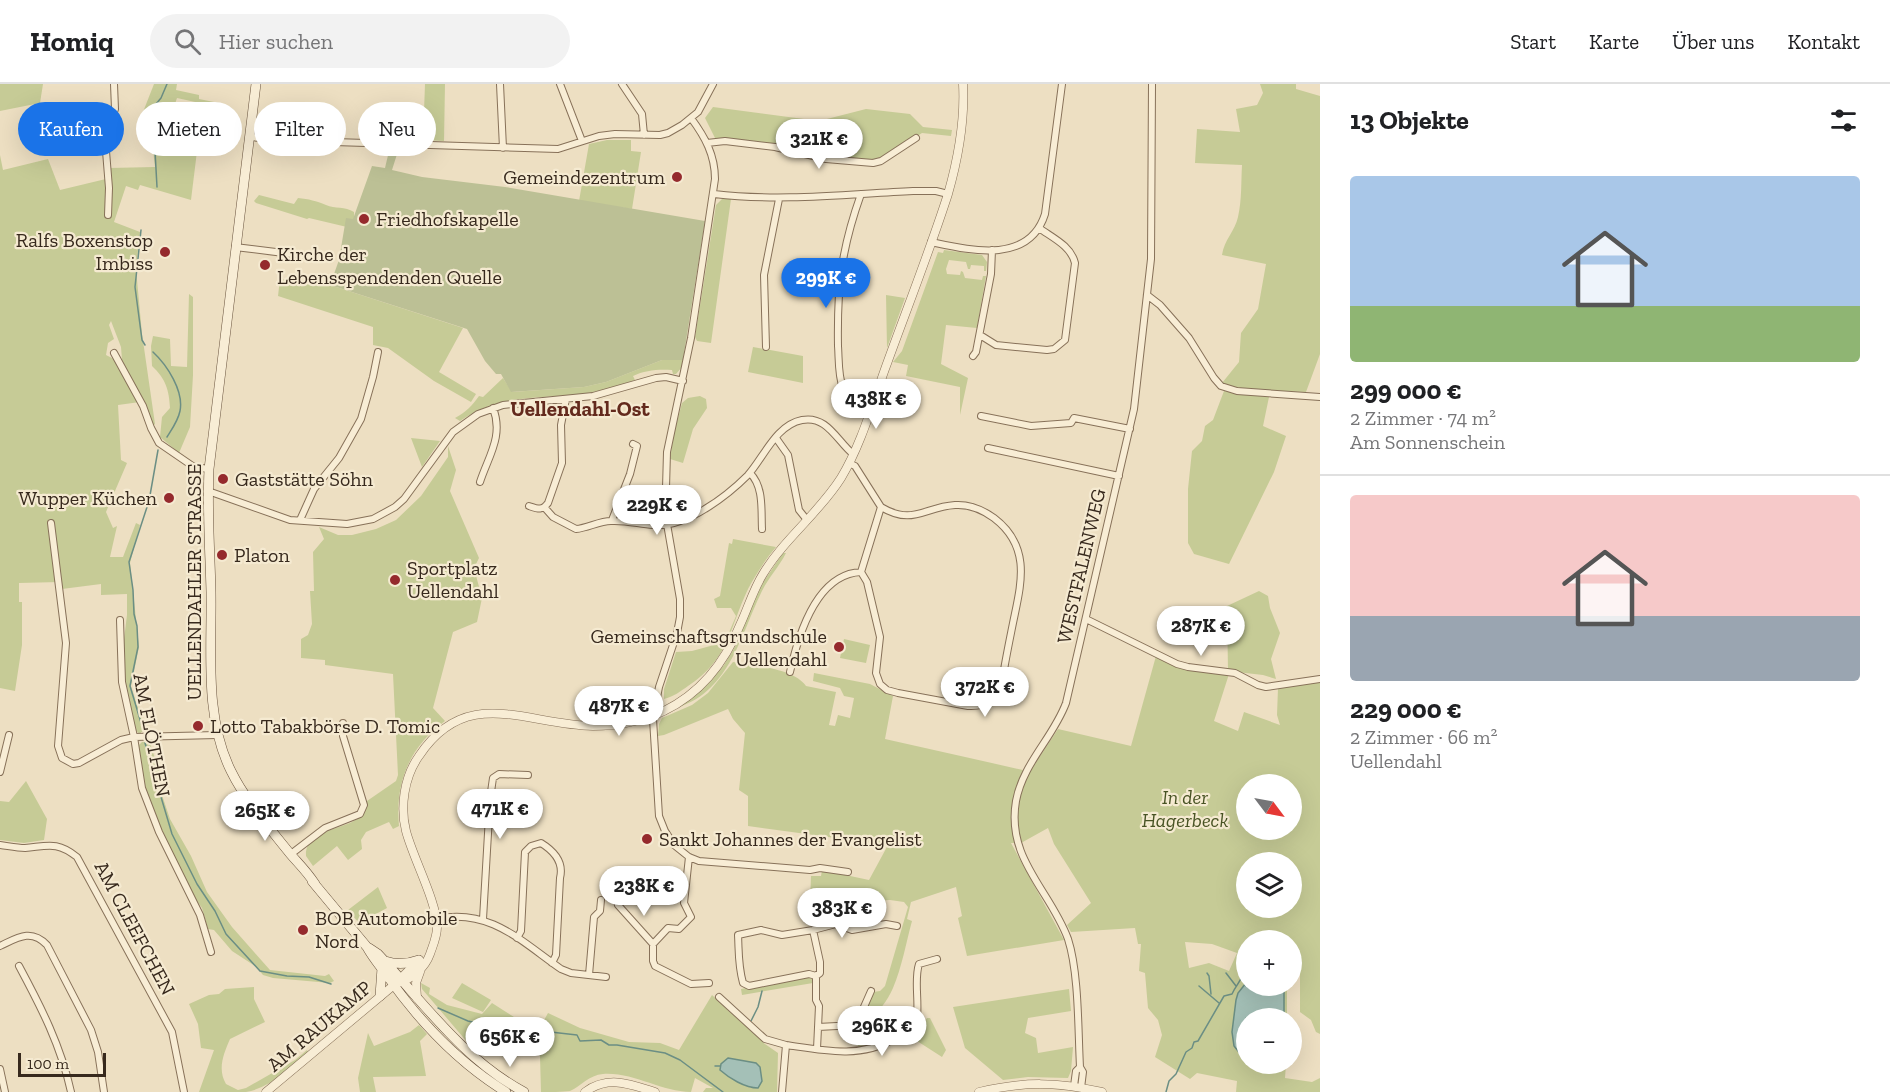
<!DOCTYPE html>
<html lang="de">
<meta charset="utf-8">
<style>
body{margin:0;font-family:"Zilla Slab",serif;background:#f2f2f2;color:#202124;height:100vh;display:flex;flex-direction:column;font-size:22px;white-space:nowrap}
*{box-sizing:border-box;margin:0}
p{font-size:20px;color:#757577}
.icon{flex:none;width:33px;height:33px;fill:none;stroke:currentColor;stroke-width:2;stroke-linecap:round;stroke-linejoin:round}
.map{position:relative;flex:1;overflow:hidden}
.sheet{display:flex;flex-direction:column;background:#fff;width:570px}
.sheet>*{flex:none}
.top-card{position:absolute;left:18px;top:18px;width:570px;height:54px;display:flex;gap:12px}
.needle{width:39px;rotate:122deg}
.controls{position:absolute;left:1236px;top:690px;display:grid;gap:12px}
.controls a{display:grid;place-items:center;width:66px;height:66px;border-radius:50%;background:#fff;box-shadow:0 6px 24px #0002;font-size:30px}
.scale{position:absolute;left:18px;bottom:15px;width:88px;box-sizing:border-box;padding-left:6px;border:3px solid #37291d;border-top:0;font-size:16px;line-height:21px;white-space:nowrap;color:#37291d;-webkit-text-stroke:4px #f5ead1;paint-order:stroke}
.price{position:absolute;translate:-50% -51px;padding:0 14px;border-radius:21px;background:#fff;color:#222;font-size:20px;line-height:39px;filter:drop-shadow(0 2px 3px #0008)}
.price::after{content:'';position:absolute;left:50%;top:36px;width:18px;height:14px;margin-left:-9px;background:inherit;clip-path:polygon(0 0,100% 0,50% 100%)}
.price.on{background:#1a73e8;color:#fff}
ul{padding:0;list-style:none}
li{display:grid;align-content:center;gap:12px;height:318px;padding:0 30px}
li+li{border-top:2px solid #e0e0e0}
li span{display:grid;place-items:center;height:186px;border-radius:6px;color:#555}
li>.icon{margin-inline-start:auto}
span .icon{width:108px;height:108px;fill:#fffc;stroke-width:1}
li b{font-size:26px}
h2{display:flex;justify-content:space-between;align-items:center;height:72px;padding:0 30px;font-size:26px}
.pill{padding:0 21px;border-radius:27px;background:#fff;box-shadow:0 6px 24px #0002;font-size:21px;line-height:54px}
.pill.on{background:#1a73e8;color:#fff}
header{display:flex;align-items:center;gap:36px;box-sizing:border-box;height:84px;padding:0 30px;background:#fff;border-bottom:2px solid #e0e0e0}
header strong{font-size:28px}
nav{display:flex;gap:33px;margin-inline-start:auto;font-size:21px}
.search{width:420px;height:54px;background:#f2f2f2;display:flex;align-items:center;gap:15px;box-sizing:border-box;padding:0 21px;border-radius:33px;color:#757577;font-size:22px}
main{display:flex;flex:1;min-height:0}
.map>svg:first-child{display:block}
.green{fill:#c6cb96;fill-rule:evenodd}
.cemetery{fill:#bcc095}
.water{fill:#a4c0b7;stroke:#6b8e84;stroke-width:1.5}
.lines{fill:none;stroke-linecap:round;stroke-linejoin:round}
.stream{stroke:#6b8e84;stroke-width:1.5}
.minor-casing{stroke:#877159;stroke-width:8}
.tertiary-casing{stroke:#877159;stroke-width:9}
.secondary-casing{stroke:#68523d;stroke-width:10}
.minor{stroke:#f8edd5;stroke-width:6}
.tertiary{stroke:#f8edd5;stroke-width:8}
.secondary{stroke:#f8edd5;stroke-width:9}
.poi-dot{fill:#952a2d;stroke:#f5ead1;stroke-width:2}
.labels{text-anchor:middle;stroke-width:4.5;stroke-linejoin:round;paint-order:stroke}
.poi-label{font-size:20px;fill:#37291d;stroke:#f5ead1;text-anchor:start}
.street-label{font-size:20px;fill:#37291d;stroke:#f5ead1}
.park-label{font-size:20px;font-style:italic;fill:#485324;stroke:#f5ead1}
.neighbourhood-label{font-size:21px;font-weight:bold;fill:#632a1d;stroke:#f5ead1}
</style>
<header>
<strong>Homiq</strong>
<div class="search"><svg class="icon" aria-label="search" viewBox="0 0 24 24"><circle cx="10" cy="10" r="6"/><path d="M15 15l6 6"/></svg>Hier suchen</div>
<nav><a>Start</a><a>Karte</a><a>Über uns</a><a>Kontakt</a></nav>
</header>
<main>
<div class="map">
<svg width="1320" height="1008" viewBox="0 0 1320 1008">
<rect width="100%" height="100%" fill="#eddfc2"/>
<!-- green -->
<path class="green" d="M0 0H43L40 19 0 27Z
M154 0H177L176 6 199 11V15L219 19 218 23 177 14 175 20H170L163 52 198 59 191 116 140 101 138 106 126 102 114 138 140 148 136 185 142 250 155 340 152 343 122 276 121 263 111 237 109 241 114 255 108 259 106 271 116 276 140 318 118 321 121 376 127 379 106 428 113 444 117 442 110 473H123L136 439 140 441 130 479 139 563 131 602 141 633 143 648H141V651L135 646 125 608 123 563 127 531V510L101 511V500L62 505 60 498 19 499V518H22V561L15 607 0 604V71L3 86 48 75 60 106 110 94 109 84 155 83 152 57 143 36V28Z
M425 0H445L444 57 423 56Z
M1260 0H1296V5L1320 12V270L1306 308 1238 306 1222 299 1239 278 1241 249 1258 225 1266 180 1222 171C1224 156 1235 147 1238 133 1242 116 1241 97 1242 81L1195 79 1197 45 1240 48 1236 25 1257 21 1263 9Z
M713 23 819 37 866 25 910 30 923 43 952 46 951 52 922 49 877 78 831 74 778 62 715 54 705 34Z
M607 56H631V67L641 68 632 125 579 117 589 60Z
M259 111 294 120 298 114C309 115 316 117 326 121 335 125 345 122 354 128V135L347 143 309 134 307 135 256 119 254 117Z
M722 115H731L711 259 697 257 695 253 716 121Z
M944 166 982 171 987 178 986 187H984V182L971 181 970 185H968L966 178 949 176 946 185 947 190 960 191 961 187 963 188 965 194 982 196 983 192H986L977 244 946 241 941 280 968 294 960 331V303L906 292 908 281 893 278 902 267 938 168 943 169Z
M280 195 330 201 463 244 439 288 476 310 471 318 434 297 388 264 373 261V243L278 212Z
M189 210 193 213V291L190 343 179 369 160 353 162 333 170 324C169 306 166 295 152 282L151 262 153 252 170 255 171 282 187 283Z
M886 211 905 214 887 264Z
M753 263 803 272V299L748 288Z
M662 276H683L682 283 676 290H673L672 286C659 285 645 286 633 292L635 296C617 302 600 308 581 310 537 315 499 310 460 337L455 334C466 328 472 322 479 312L483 313 503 294 512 308 584 303 606 298Z
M1224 307 1269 313 1263 342 1286 352 1274 388 1229 480 1194 470 1188 459V405L1192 367 1202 357 1205 342 1213 336Z
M700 312 706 315 707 324 693 345 683 379 670 375 674 349 682 319 688 314Z
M411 354 440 357 422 383Z
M448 362 456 386 450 407 479 474 474 484 482 514 477 538 453 548 433 624 445 637C409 663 395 699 399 742L393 745 389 738 366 748 361 756 362 765 348 776 337 762 313 782 306 772C305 737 366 751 367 717L396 697 398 691 393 590 325 581V576L301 574V555L308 551 312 540 310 507H314L313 468 324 455 319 443 338 451H352L376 445 396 436 421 412 448 373Z
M733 455 776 463C765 476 756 490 748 505 729 545 729 575 688 602 681 607 673 613 664 615V605L676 568 692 567 725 558 736 532 731 524H717L714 515 720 512 729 459 732 460Z
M783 469H786C779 483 768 494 761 509 741 550 730 606 679 623L707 601 724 581 736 561 758 506Z
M1259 507 1268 512 1270 524 1280 549 1271 575 1276 595 1263 591 1228 587 1227 522Z
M844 555 870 561 866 579 840 574Z
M1156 572 1229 590 1214 637 1238 647 1244 628 1280 641 1277 631 1278 604 1320 596V950L1316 948 1311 936 1300 928V872L1297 866 1292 865V856H1246V902H1287V934H1246V980H1286L1285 994 1312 998 1320 994V1008H1236L1237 997 1197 989 1190 995 1155 973 1162 951 1158 936 1148 924 1145 889 1139 887 1141 860H1138L1135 844 1071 848 1067 841 1091 819 1054 760 1048 744 1021 759H1011L1064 856 967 872 958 834 962 832 956 803 911 818 907 835 912 837C906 859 902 883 893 904 882 929 867 932 866 961L858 962V943L873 908 880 907 885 902 908 823 904 818 890 816 810 821 811 792H821L822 786 869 796 888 761 748 742V712L739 706 745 649 733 635 728 625 664 651 658 652 659 640 662 634 692 621 708 609 733 578C754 582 793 584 806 602L836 608 829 641 835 642 838 631 850 634 854 614 844 612 840 604 813 597 814 589 870 600 893 612 885 655 1023 686 1033 683 1058 645 1131 662ZM1246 700H1292V746H1246ZM1246 778H1292V824H1246ZM1185 858 1212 860 1237 869 1229 887 1209 879 1189 884Z
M142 658H152L151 663 159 685 163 714 170 735 191 772 207 808 232 843 270 886 325 892 329 890 334 897 330 899 273 894 263 891 255 882 232 867 214 846 208 845 202 824 194 813 150 723 144 703 138 662Z
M26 697 47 735 44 756 24 759 0 756V717L9 718Z
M378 803 387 824 359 839 348 826Z
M807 893 812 895 813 899 742 911 741 905Z
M421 899 430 904 429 910 447 921 482 930 492 919 514 933 543 938 548 929 580 944 629 958 660 959 679 966 712 911 765 960 778 969 777 1008H703L706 1004H713L695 994 691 1008C661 1008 634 988 603 990 589 991 581 1002 570 1007 563 1008 549 1008 541 1008L540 972 519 958 481 968 474 966 422 905ZM728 974 756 979 760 983 762 997 758 1004H751L734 995Z
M462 899 491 916 483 928 452 914Z
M254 903V915L265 938 230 955C224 969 217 985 226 1000L238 1006 246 1004 295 976 307 966 308 968C290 983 271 1004 246 1008 231 1008 214 1008 199 1008L214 966 201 964 198 940 189 920 209 911 219 910 225 905Z
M1069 905 1071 927 1028 934 1025 949 1036 954 1038 969 1073 963 1071 987 1068 994 1028 993 1003 996 965 964 953 923Z
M927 934H930L946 966 942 973 914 955Z
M419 941 427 950 420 957 426 992 373 993 376 1008H360L358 994 368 949 374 962 410 948Z"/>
<!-- cemetery -->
<path class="cemetery" d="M389 67H398L392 86 422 93 505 103 705 137 683 276H662L606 298 584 303 511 308 501 290H496L485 277 467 245 330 201 339 176 346 134 353 135 372 82 385 84Z"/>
<!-- water -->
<path class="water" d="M1246 899V902H1284V931L1277 934H1246V977L1234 962 1232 948 1236 916 1238 909Z
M728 974 756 979 760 983 762 997 758 1004C745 1004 729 994 720 986L721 980Z"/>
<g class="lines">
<!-- stream -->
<path class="stream" d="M157 103 154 49 150 37 151 26 161 14 167 0
M141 146 135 203 142 256 145 261
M153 268C167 281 184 307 180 327 178 337 172 345 167 353
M142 642 130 602 138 563 137 542 134 530 133 506 129 478 149 417 158 366
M145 659 172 750 197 800 215 827 226 850 260 887 287 892 309 893 331 900
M816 840 813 820 826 814 832 807
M1207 889 1209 892 1211 910
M1226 889 1236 902
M1199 902 1219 919
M438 924 468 937 505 946H533L577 951 580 957 601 956 609 961H617L665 969 680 976 723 1008
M751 937 758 923 762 907
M715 982H720
M1166 1008 1169 997 1176 990 1186 968 1192 964 1194 958 1198 957 1224 912 1232 910C1236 901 1240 899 1244 888L1246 887"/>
<defs>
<path id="minor" d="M500 0 503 64
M560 0 582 57
M622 0 642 30 644 51
M691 34C705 53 715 71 715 95L691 254 667 368 666 404 667 440 680 515V533L677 549 659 603 653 635 659 732 665 747 674 761 689 773 699 777 810 786 820 784 848 788
M249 53 302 57 558 65 599 52 615 50 660 51 668 49 682 41 698 28 713 0
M707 59 725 57 775 63 826 75 873 79 881 77 916 54
M714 110C781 118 847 110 913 107H936L948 110
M861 110C841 166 837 203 838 262 839 275 838 292 843 304L847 307 869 312
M108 131 109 104 105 55 115 25 114 0
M931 158C969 166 1029 181 1045 130L1062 0
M235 163 308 172
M1147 211 1160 221 1189 254 1214 294 1221 302 1237 307 1320 313
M980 251 996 261 1047 266 1054 265 1065 256 1075 179C1071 162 1053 154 1039 144
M766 263 764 191 779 115
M114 269 143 322 151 344 159 359 194 383 209 385
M973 272 976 268 991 190 992 166
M981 332 1031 342 1071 339 1074 334 1130 345
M776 354 788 371 799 426 807 436
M988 364 1119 392
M849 379 855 382 881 423 861 488 867 498 880 553 876 589 880 600 887 606 898 609 968 622C987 623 996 616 1002 598 1005 578 1009 559 1013 539 1021 500 1032 463 994 434 983 426 970 420 955 421 924 423 913 442 881 423
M750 389C764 403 761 426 762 445
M480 398C488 373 504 352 493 324
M208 407 290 436 347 440 373 435 395 423 404 415 453 348 478 330 503 321 593 312 656 294 666 293 683 297
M529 422C538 425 542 427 548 419L562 379 561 341 566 315
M545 424 553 433 576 445C588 444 599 437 611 437 625 436 639 440 653 441 669 443 691 434 705 425 720 416 735 404 748 391 764 373 776 341 802 336 827 331 837 357 853 370
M300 436 314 405 339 374 361 335 373 293 378 268
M612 436 630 390 637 362 633 360
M51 439 66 559 58 662 62 674 73 680 79 679 121 656 134 653 217 651
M1086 535 1177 580 1188 583 1235 589 1258 601 1266 603 1320 595
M120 536 122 598 134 653 142 704 159 748 200 831 211 868
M790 588C798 552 816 490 861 488
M0 688 9 651
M0 761C8 762 17 764 25 764 48 762 57 757 77 773L172 948 184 1008
M291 770 325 744 360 730 364 721 343 652V639
M689 773 684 819 691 833 679 845 668 844 653 860V877L655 882 691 900 709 899
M618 821 653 860
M436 835C489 823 522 858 561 885L571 889 606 893
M483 835 490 715 493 694 499 690 528 691
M813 846 782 851 761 846 738 851C739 869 738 881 743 899L749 902 809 890 816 892 820 889V878L813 846 836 840 852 846 886 840 897 842
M517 854 521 847 525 768 531 762 541 759C554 767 564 778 560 794L556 871 552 879
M0 862C17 854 31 844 47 861L91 946 98 968 104 1008
M19 882C41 923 61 962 71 1008
M589 891 594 833 600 827 601 816
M816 892V916L819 922 817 965
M719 913 765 955 786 961
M818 943 856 941 871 907
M0 985 5 1008
M1074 1002 1076 987 1080 983
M1081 1004 1083 988 1080 983C1078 946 1079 889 1068 855 1050 806 1006 775 1016 717 1023 679 1053 654 1066 619L1134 325 1151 175 1152 0
M782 1008 786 961C821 966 861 975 893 955 903 948 906 938 917 933 919 916 914 895 919 880L937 875"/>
<path id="tertiary" d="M398 899C412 895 425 884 430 870 433 861 437 853 437 843 437 818 413 774 406 747 400 723 404 693 419 672 467 600 526 641 593 642 618 642 642 637 664 627 701 609 725 578 740 541 748 524 753 506 763 490 784 455 819 429 841 394 861 361 872 321 885 285 906 227 929 169 948 110 958 75 965 37 963 0
M417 914 416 899 420 888
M266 1008 394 901 419 876
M585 1008C608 991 630 1000 655 1008
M979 1008C1024 997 1058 998 1102 1008"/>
<path id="secondary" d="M256 0 209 385C207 426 210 467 211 508 212 567 204 633 231 687 245 716 272 747 292 772 300 781 308 789 315 800
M312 797 367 863C373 874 381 883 388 893 420 938 459 979 506 1008
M369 864 378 870C424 919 463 975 524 1008
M385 877C397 881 408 880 419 876
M380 912 382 884"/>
</defs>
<!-- minor casing -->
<use href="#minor" class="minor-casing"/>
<!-- tertiary casing -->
<use href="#tertiary" class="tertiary-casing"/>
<!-- secondary casing -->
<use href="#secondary" class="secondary-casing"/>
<!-- minor -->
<use href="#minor" class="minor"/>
<!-- tertiary -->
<use href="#tertiary" class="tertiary"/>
<!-- secondary -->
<use href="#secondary" class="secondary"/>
</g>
<!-- markers -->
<g class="poi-dot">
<circle cx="677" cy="93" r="6"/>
<circle cx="364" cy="135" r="6"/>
<circle cx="165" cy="168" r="6"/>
<circle cx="265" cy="181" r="6"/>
<circle cx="223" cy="395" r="6"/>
<circle cx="169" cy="414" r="6"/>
<circle cx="222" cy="471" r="6"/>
<circle cx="395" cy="496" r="6"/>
<circle cx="839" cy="563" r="6"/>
<circle cx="198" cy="642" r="6"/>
<circle cx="647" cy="755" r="6"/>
<circle cx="303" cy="846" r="6"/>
</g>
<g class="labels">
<!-- poi labels -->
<g class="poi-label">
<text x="665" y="100" text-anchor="end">Gemeindezentrum</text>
<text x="376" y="142">Friedhofskapelle</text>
<text x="153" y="163" text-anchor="end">Ralfs Boxenstop<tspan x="153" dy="23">Imbiss</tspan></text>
<text x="277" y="177">Kirche der<tspan x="277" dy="23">Lebensspendenden Quelle</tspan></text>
<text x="235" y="402">Gaststätte Söhn</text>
<text x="157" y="421" text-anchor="end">Wupper Küchen</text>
<text x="234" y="478">Platon</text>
<text x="407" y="491">Sportplatz<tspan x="407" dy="23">Uellendahl</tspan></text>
<text x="827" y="559" text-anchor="end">Gemeinschaftsgrundschule<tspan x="827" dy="23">Uellendahl</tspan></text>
<text x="210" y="649">Lotto Tabakbörse D. Tomic</text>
<text x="659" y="762">Sankt Johannes der Evangelist</text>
<text x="315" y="841">BOB Automobile<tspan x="315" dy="23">Nord</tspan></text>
</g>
<!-- street labels -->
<g class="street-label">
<text transform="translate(1081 482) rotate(-77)" y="7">WESTFALENWEG</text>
<text transform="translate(194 498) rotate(-90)" y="7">UELLENDAHLER STRASSE</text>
<text transform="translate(152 651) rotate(79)" y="7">AM FLÖTHEN</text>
<text transform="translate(135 844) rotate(62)" y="7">AM CLEEFCHEN</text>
<text transform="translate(319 942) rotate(-40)" y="7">AM RAUKAMP</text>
</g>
<!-- park labels -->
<g class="park-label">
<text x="1185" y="720">In der<tspan x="1185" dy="23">Hagerbeck</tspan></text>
</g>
<!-- neighbourhood labels -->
<g class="neighbourhood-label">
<text x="580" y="332">Uellendahl-Ost</text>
</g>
</g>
</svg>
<div class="controls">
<a><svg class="needle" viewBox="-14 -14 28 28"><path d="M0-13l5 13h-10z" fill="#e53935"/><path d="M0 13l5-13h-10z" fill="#757577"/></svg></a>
<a><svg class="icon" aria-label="layers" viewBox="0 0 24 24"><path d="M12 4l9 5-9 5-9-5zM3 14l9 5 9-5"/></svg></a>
<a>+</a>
<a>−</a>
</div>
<div class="scale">100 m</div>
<b class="price" style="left:819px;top:86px">321K €</b>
<b class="price on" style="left:826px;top:225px">299K €</b>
<b class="price" style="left:876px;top:346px">438K €</b>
<b class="price" style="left:657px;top:452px">229K €</b>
<b class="price" style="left:1201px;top:573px">287K €</b>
<b class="price" style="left:985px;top:634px">372K €</b>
<b class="price" style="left:619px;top:653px">487K €</b>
<b class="price" style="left:500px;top:756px">471K €</b>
<b class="price" style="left:265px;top:758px">265K €</b>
<b class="price" style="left:644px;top:833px">238K €</b>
<b class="price" style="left:842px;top:855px">383K €</b>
<b class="price" style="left:882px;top:973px">296K €</b>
<b class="price" style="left:510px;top:984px">656K €</b>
<div class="top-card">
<a class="pill on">Kaufen</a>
<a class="pill">Mieten</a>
<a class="pill">Filter</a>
<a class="pill">Neu</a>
</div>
</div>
<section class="sheet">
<h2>13 Objekte<svg class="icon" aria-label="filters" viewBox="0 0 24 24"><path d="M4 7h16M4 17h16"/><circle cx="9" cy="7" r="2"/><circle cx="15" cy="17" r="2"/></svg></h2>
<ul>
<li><span style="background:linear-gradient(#a9c7e8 70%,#8fb573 0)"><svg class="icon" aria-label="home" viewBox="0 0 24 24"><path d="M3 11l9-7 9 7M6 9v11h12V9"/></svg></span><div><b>299 000 €</b><p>2 Zimmer · 74 m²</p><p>Am Sonnenschein</p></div></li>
<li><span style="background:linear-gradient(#f6c9c9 65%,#9aa5b1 0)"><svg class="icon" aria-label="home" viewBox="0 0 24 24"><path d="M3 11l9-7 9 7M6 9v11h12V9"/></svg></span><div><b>229 000 €</b><p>2 Zimmer · 66 m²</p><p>Uellendahl</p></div></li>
</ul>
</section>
</main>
